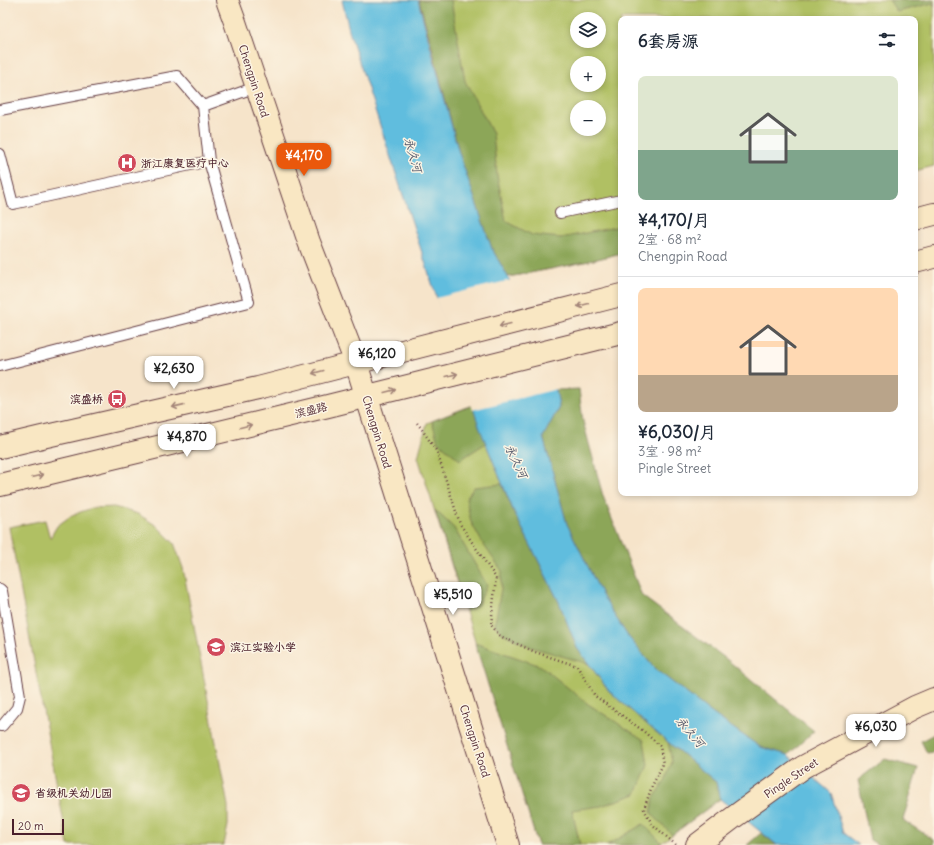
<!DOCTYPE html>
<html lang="zh">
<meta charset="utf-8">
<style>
body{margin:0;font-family:Delius,"LXGW WenKai TC",sans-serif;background:#f6f6f7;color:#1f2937;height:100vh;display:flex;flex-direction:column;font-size:15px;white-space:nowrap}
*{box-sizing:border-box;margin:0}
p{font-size:13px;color:#747a83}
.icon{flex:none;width:22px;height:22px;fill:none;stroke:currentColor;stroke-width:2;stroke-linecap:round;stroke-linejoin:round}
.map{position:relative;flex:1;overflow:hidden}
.drawer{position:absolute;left:618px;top:16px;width:300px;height:480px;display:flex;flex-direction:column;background:#fff;border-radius:8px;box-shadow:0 2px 6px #0003}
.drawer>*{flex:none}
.tools{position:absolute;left:570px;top:12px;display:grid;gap:8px}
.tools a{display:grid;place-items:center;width:36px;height:36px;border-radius:50%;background:#fff;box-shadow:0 2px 6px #0003;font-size:20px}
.scale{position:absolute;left:12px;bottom:10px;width:52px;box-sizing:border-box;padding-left:4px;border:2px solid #4a1f2b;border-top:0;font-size:11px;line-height:14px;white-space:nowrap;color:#4a1f2b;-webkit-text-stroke:3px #fcf5e5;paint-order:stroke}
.price{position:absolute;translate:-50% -34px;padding:0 9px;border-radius:8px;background:#fff;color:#222;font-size:13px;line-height:26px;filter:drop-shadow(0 1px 2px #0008)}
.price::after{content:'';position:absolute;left:50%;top:24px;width:12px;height:9px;margin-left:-6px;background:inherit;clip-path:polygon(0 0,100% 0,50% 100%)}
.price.on{background:#ea580c;color:#fff}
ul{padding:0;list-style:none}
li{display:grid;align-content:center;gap:8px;height:212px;padding:0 20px}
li+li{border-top:1px solid #e0e1e3}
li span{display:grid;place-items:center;height:124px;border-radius:8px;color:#555}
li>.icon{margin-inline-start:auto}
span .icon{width:72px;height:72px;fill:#fffc;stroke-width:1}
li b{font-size:17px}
h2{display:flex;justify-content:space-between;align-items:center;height:48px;padding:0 20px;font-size:17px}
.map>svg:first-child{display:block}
.green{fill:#b0c063;stroke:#7d7047;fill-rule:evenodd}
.forest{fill:#8ca659;stroke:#6b6242}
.water{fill:#60bdde;stroke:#556e84}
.pier{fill:#f6e4ca}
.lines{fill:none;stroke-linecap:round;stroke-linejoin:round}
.lane-casing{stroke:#643d43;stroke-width:12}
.secondary-casing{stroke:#643d43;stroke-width:24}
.path{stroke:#643d43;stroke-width:2.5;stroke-dasharray:1 3;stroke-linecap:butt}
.lane{stroke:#fff;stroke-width:10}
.secondary{stroke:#f9e7c3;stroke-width:22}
.oneway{stroke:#a28377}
.labels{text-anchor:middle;stroke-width:3;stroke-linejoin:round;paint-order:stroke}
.street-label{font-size:11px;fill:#4a1f2b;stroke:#fcf5e5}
.poi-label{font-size:11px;font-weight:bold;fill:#4a1f2b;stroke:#fcf5e5;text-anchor:start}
.water-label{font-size:12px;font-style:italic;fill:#52566a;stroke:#fcf5e5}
</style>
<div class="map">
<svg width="934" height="845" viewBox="0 0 934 845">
<rect width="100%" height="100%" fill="#fcf5e5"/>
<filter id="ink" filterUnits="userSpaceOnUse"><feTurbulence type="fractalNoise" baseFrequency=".025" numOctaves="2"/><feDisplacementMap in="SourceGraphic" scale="8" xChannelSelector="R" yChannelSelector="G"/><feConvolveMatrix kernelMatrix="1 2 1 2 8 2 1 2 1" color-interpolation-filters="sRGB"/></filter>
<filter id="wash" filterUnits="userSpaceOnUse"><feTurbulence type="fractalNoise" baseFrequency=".012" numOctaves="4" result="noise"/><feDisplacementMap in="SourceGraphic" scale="16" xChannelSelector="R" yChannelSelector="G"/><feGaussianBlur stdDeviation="0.9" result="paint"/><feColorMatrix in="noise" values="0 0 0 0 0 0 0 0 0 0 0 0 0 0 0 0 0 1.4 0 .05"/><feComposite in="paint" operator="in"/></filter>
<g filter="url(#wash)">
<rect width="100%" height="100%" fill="#f6e4ca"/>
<!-- green -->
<path class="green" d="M419 0H934V166L915 171V19H621V253C584 263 546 270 508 277L432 47ZM577 19H599V41H577ZM577 63H599V85H577ZM577 107H599V129H577Z
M473 405 480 429 513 510 577 648 609 691 650 727 716 782 720 799 659 845H538L418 457 427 423Z
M114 507 138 514 157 526 174 543 183 568 228 806V825L224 845H68L9 527 45 520 50 538 57 526 72 515 92 508Z"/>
<!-- forest -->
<path class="forest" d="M419 0H451L465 81 493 134 497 175 506 221 532 235 561 238 621 226V253C584 263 546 270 508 277L492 249 459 153 432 47Z
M889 0H934V7L933 3 897 12Z
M579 389 583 421 603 496 642 596 725 658 814 731 788 755 760 747 713 714 654 668 627 635 603 597 567 524 543 437 559 407 556 390Z
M473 405 486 443 460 460 438 442 432 421Z
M502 484 513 510 559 602 577 648 589 664 531 647 502 633 495 624 501 589 502 571 483 544 471 522 466 499 474 487Z
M435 510 454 528 487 585 478 605 466 611Z
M475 643 541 666 588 704 644 740 648 765 636 794 601 806 572 810 580 845H538Z
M934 734V752L927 753 921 741Z
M668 742 716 782 720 799 672 835 651 813 654 798 665 781 672 762Z
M885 759 918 768 903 820 934 840V845H878L870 840 858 780Z
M643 824 662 843 658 845H606L615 841Z
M761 833 777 845H747Z"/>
<!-- water -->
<path class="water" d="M342 0H418L459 153 492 249 508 277 556 390 559 407 543 437 567 524 603 597 627 635 654 668 713 714 760 747 788 755 831 793 843 833 859 845H777L720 799 716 782 650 727 609 691 577 648 559 602 513 510 480 429 350 34Z"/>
<!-- pier -->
<path class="pier" d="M511 280 557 389 472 410 436 298Z"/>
</g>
<g filter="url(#ink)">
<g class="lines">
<defs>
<path id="lane" d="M203 106 256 87
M0 110 177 76 203 106 209 161 13 204 0 154
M560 213 621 200
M0 366 249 302 209 161
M0 589 2 591 20 696 17 708 2 726H0"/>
<path id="secondary" d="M227 0 235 22 309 242 356 363 508 845
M915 219 934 214
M915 262 934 257
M0 447 42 437 258 388 621 295
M0 485 328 406 621 333
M697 845 734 817 803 767 915 707 934 699"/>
</defs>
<!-- lane casing -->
<use href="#lane" class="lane-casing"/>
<!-- secondary casing -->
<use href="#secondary" class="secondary-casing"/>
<!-- path -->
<path class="path" d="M417 423 421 428 437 452 460 524 496 578 491 625 500 636 535 652 577 666 595 696 642 730 660 746 663 764 652 786 644 809 652 824 676 845"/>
<!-- lane -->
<use href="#lane" class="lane"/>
<!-- secondary -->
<use href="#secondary" class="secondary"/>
</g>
<!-- one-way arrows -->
<defs><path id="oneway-shaft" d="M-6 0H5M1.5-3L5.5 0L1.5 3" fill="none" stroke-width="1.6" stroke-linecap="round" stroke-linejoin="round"/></defs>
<g class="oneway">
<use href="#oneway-shaft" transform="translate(583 305) rotate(166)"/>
<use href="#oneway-shaft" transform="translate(505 325) rotate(166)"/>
<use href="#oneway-shaft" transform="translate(318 372) rotate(165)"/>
<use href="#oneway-shaft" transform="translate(452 375) rotate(-14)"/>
<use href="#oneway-shaft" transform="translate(390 391) rotate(-14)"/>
<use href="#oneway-shaft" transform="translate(178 406) rotate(167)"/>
<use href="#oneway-shaft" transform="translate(246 426) rotate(-14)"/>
<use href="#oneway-shaft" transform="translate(38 476) rotate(-13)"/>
</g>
</g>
<!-- icons -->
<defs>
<symbol id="hospital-disc" viewBox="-11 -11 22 22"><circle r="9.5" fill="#d1495b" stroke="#fcf5e5"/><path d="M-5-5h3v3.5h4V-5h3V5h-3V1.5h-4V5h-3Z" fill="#fff"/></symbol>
<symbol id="bus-disc" viewBox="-11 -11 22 22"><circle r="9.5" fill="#d1495b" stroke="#fcf5e5"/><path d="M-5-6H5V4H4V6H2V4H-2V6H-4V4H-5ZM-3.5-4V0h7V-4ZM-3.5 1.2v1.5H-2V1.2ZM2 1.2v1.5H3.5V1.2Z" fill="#fff"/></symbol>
<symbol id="school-disc" viewBox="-11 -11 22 22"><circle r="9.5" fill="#d1495b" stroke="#fcf5e5"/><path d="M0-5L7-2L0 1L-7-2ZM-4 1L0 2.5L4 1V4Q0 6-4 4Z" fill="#fff"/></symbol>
</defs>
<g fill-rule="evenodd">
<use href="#hospital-disc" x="116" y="152" width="22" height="22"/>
<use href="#bus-disc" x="106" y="388" width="22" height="22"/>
<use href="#school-disc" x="205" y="636" width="22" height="22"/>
<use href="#school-disc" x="10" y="782" width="22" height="22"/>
</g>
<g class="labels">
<!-- street labels -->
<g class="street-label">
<text transform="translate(254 81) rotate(72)" y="4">Chengpin Road</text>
<text transform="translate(311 410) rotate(-14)" y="4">滨盛路</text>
<text transform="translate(377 432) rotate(73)" y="4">Chengpin Road</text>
<text transform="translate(475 741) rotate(72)" y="4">Chengpin Road</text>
<text transform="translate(791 778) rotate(-34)" y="4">Pingle Street</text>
</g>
<!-- poi labels -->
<g class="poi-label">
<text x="141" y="167">浙江康复医疗中心</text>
<text x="103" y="403" text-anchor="end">滨盛桥</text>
<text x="230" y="651">滨江实验小学</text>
<text x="35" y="797">省级机关幼儿园</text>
</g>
<!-- water labels -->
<g class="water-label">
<text transform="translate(413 155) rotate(74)" y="4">永久河</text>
<text transform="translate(516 461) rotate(65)" y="4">永久河</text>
<text transform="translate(690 732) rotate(49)" y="4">永久河</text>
</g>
</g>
</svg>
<div class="tools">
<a><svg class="icon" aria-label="layers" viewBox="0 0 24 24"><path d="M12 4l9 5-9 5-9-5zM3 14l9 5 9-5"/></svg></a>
<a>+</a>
<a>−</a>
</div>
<div class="scale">20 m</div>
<b class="price on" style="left:304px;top:177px">¥4,170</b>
<b class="price" style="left:377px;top:375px">¥6,120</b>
<b class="price" style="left:174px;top:390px">¥2,630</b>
<b class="price" style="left:187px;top:458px">¥4,870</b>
<b class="price" style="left:453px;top:616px">¥5,510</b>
<b class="price" style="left:876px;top:748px">¥6,030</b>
<section class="drawer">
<h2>6套房源<svg class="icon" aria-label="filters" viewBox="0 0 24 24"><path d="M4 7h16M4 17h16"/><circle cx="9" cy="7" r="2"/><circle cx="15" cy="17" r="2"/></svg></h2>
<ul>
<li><span style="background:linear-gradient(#dfe7d0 60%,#7fa58c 0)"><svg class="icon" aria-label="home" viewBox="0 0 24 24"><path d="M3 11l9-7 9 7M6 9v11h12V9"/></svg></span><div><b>¥4,170/月</b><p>2室 · 68 m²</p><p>Chengpin Road</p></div></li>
<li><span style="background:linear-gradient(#ffd9b3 70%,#b9a48a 0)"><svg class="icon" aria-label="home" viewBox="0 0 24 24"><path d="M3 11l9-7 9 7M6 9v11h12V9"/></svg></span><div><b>¥6,030/月</b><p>3室 · 98 m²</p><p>Pingle Street</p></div></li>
</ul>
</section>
</div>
